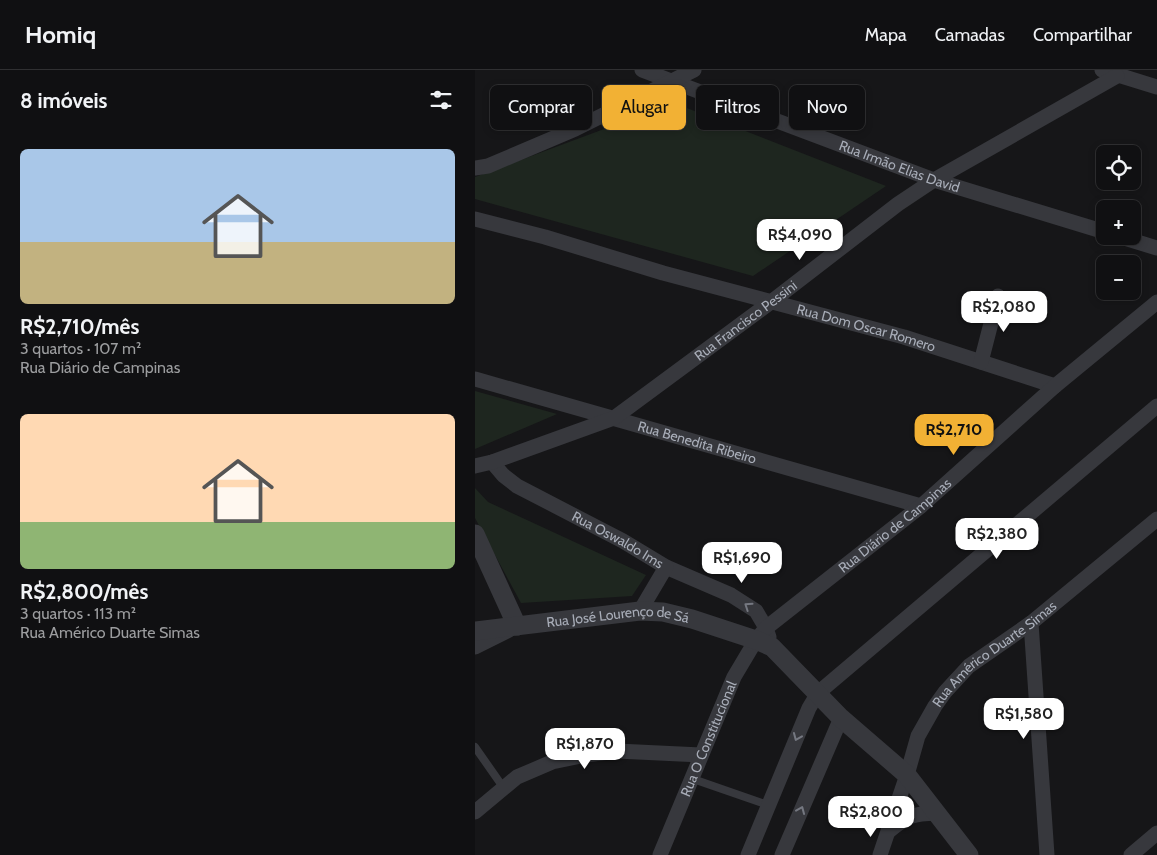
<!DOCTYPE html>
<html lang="pt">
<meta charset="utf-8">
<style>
body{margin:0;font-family:Cabin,sans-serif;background:#1e1e20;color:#f1f3f6;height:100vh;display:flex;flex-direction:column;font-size:19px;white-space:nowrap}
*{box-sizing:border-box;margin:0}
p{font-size:16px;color:#9c9d9f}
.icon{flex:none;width:28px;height:28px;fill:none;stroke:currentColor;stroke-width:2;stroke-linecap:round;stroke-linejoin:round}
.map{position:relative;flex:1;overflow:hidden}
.details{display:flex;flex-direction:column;background:#101012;width:475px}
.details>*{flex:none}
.hud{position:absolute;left:15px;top:15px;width:475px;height:45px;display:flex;gap:10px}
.fabs{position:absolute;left:621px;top:75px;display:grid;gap:10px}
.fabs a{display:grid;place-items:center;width:45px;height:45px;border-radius:8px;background:#101012;box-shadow:0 2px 8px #0003,0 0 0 1px #303032;font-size:25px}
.price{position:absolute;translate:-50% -42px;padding:0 11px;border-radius:10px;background:#fff;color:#222;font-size:16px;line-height:32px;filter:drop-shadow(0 1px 2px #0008)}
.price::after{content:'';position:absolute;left:50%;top:30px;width:15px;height:11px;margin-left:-8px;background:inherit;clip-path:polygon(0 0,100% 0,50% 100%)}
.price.on{background:#f2b134;color:#111}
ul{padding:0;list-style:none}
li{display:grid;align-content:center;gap:10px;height:265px;padding:0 20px}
li span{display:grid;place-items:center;height:155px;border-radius:8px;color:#555}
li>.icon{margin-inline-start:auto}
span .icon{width:90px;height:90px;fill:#fffc;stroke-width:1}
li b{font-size:21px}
h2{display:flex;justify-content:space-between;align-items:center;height:60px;padding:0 20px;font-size:21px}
.tag{padding:0 18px;border-radius:8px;background:#101012;box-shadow:0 2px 8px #0003,0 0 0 1px #303032;font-size:18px;line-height:45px}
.tag.on{background:#f2b134;color:#111}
header{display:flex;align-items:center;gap:30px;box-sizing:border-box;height:70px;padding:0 25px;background:#101012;border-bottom:1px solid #303032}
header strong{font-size:24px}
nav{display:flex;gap:28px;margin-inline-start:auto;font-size:18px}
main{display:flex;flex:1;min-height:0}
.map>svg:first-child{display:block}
.green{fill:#1e261f}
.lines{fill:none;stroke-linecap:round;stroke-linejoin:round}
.service{stroke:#37383d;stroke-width:8}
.minor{stroke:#37383d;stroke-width:15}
.tertiary{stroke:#37383d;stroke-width:19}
.oneway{stroke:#757881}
.labels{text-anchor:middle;stroke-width:4;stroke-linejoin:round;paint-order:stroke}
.street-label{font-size:14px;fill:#a8adb8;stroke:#111113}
</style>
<header>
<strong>Homiq</strong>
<nav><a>Mapa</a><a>Camadas</a><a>Compartilhar</a></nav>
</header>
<main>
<section class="details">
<h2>8 imóveis<svg class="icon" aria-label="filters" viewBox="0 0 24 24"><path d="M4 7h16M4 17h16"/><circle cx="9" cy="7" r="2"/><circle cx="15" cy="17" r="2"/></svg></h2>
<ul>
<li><span style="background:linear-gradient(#a9c7e8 60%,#c2b280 0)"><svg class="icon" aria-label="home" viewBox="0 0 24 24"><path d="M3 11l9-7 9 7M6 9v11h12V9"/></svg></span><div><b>R$2,710/mês</b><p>3 quartos · 107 m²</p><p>Rua Diário de Campinas</p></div></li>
<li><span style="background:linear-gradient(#ffd9b3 70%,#8fb573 0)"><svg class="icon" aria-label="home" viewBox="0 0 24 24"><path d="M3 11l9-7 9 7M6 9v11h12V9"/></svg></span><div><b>R$2,800/mês</b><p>3 quartos · 113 m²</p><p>Rua Américo Duarte Simas</p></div></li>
</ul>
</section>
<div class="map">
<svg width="682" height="785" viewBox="0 0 682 785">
<rect width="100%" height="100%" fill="#161618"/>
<!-- green -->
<path class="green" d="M199 33 411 116 278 206 0 129V107Z
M0 321 82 344 0 379Z
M0 418 13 432 171 505 157 526 46 533 0 448Z"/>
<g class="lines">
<!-- service -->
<path class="service" d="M0 677 28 717
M218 709 293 735"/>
<!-- minor -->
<g class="minor">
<path id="s1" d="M167 0 459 110 630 162"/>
<path d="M627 0 682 17"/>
<path d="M0 98 13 96 100 59 219 0"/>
<path id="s2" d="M0 149 70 167 188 203 429 267 580 316"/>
<path d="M643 166 682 178"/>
<path d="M506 292 523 226"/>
<path id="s3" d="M0 309 446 436"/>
<path id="s4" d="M17 392 28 405 42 416 148 471 191 497 256 525 281 541 291 558 294 567"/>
<path id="s5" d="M0 396 17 392 139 348 296 232 423 134 459 110 642 6"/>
<path d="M165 541 191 497"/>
<path d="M556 553 572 785"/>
<path d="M0 577 34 560"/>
<path d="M0 742 42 707 77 692 111 685 142 681 226 685"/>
<path d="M414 761C433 745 437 744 462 743"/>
<path id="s6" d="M185 785 259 607 281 570 291 558 446 436 580 316 682 232"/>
<path d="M273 785 334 638 343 623 682 336"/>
<path d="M307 785 366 648"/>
<path id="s7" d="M405 785 432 705 443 666 460 636 470 622 494 596 556 553 682 449"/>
<path d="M656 785 682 763"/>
</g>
<!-- tertiary -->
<g class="tertiary">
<path d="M0 464 42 556"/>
<path id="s8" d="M0 561 165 541 188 542 217 549 281 570 297 577 366 648 432 705 494 785"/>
</g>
</g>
<!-- one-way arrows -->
<defs><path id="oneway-chevron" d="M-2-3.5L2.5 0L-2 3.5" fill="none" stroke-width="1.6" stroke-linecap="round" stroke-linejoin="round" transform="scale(1.25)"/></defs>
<g class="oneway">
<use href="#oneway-chevron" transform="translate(273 536) rotate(-146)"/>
<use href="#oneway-chevron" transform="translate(322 667) rotate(113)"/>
<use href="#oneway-chevron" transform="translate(326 740) rotate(-67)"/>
</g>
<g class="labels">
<!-- street labels -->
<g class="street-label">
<text dy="5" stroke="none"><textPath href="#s1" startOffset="275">Rua Irmão Elias David</textPath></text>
<text dy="5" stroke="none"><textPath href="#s5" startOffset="311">Rua Francisco Pessini</textPath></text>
<text dy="5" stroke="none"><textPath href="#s2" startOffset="406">Rua Dom Oscar Romero</textPath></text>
<text dy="5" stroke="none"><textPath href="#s3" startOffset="231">Rua Benedita Ribeiro</textPath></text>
<text dy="5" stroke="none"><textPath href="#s6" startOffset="416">Rua Diário de Campinas</textPath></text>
<text dy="5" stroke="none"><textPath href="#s4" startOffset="149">Rua Oswaldo Ims</textPath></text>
<text dy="5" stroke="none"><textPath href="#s8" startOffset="144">Rua José Lourenço de Sá</textPath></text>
<text dy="5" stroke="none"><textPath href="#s7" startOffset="239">Rua Américo Duarte Simas</textPath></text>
<text dy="5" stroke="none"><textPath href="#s6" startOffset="126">Rua O Constitucional</textPath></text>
</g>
</g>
</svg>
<div class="fabs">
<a><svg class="icon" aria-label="locate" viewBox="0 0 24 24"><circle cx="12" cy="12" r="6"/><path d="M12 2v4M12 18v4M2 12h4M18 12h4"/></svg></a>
<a>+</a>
<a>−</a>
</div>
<b class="price" style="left:325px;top:191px">R$4,090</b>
<b class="price" style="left:529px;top:263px">R$2,080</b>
<b class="price on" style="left:479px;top:386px">R$2,710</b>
<b class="price" style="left:522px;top:490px">R$2,380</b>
<b class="price" style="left:267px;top:514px">R$1,690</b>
<b class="price" style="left:549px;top:670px">R$1,580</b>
<b class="price" style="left:110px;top:700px">R$1,870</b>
<b class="price" style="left:396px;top:768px">R$2,800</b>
<div class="hud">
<a class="tag">Comprar</a>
<a class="tag on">Alugar</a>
<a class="tag">Filtros</a>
<a class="tag">Novo</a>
</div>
</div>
</main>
